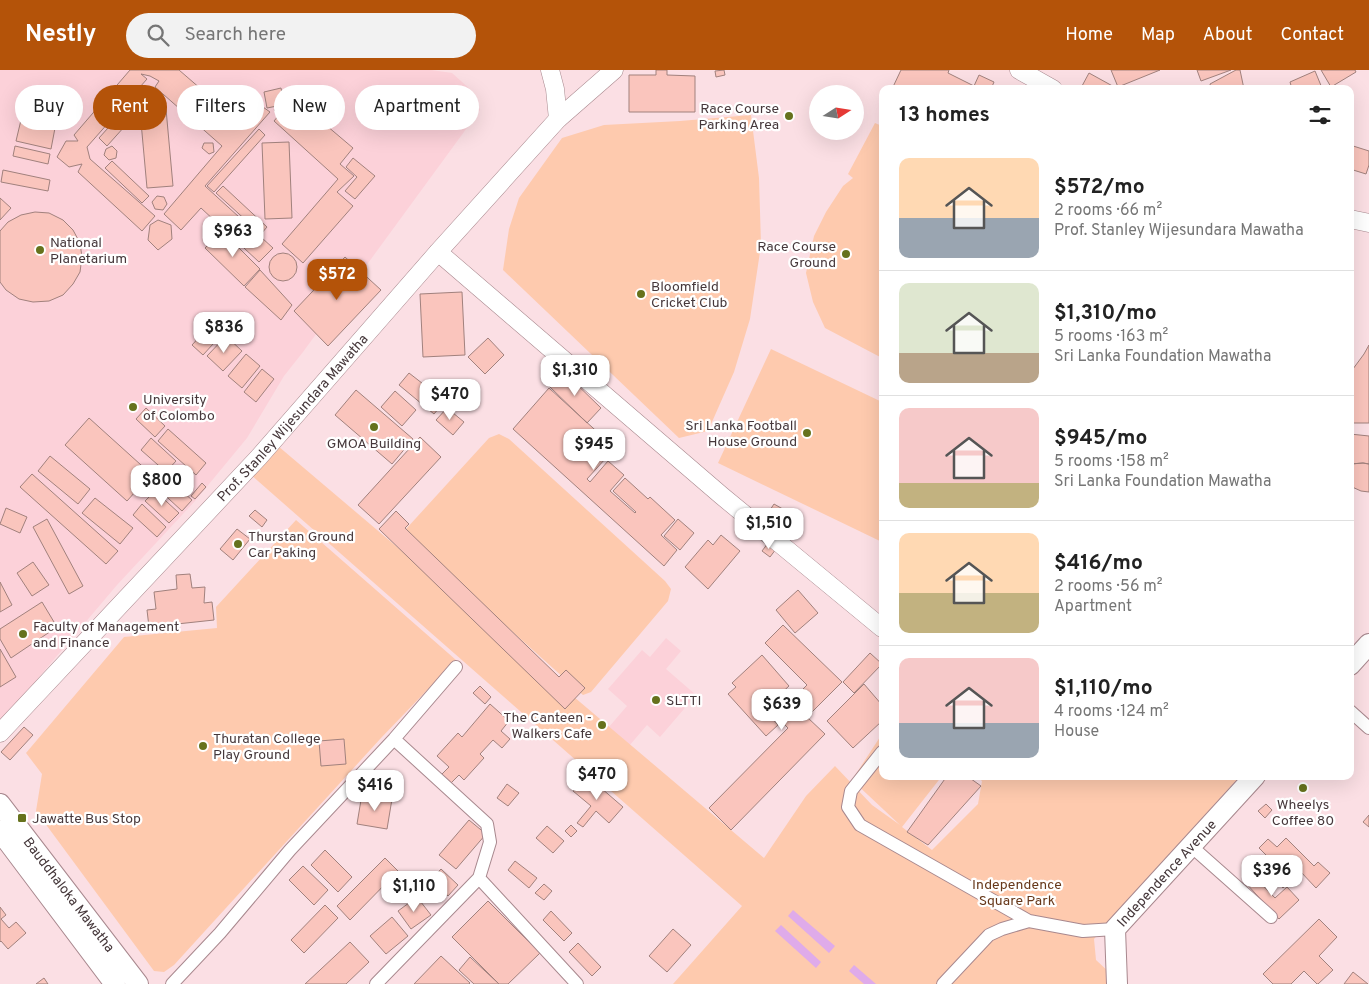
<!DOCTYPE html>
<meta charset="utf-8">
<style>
body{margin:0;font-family:Overpass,sans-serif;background:#f2f2f2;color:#222;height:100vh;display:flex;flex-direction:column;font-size:19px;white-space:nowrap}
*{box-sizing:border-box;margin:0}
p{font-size:16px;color:#767676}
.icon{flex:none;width:28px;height:28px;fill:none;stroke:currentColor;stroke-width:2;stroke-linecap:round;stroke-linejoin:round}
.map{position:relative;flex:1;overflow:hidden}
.panel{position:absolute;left:879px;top:15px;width:475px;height:695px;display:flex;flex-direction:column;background:#fff;border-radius:10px;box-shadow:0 5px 20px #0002}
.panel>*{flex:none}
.hud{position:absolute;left:15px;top:15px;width:475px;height:45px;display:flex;gap:10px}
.needle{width:32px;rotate:78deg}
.fabs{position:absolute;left:809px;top:15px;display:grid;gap:10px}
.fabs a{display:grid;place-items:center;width:55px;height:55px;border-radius:50%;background:#fff;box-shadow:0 5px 20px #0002;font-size:25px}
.price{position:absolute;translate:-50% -42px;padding:0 11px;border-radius:10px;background:#fff;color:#222;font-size:16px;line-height:32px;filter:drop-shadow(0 1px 2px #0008)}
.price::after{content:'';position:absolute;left:50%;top:30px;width:15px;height:11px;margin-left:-8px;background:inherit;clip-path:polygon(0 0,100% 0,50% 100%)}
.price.selected{background:#b45309;color:#fff}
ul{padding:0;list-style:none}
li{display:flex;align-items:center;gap:15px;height:125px;padding:0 20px}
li+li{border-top:1px solid #e0e0e0}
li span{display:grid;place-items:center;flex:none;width:140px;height:100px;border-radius:10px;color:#555}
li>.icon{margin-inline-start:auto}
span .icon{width:60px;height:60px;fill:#fffc;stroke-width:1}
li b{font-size:21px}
h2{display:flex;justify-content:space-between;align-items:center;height:60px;padding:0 20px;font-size:21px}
.pill{padding:0 18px;border-radius:22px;background:#fff;box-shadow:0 5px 20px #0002;font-size:18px;line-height:45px}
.pill.selected{background:#b45309;color:#fff}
header{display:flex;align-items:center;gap:30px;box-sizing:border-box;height:70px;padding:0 25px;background:#b45309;color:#fff}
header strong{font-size:24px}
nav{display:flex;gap:28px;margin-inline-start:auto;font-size:18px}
.search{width:350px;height:45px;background:#f2f2f2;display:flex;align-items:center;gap:12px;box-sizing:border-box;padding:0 18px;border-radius:28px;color:#767676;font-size:19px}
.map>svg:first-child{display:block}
.built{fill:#fcd1d9}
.green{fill:#fecaae}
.water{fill:#dfabea}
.building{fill:#fac5bd;stroke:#a1817d}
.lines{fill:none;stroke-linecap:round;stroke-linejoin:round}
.street-casing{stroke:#a8888e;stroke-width:14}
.secondary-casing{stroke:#a8888e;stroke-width:19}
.primary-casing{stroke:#a8888e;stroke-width:22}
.street{stroke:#fff;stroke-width:12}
.secondary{stroke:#fff;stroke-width:18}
.primary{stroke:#fff;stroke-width:20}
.poi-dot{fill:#66721d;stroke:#fff;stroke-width:2}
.labels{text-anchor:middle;stroke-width:4.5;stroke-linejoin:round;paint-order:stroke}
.poi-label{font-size:14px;fill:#46383b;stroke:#fff;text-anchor:start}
.street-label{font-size:14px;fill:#46383b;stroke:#fff}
.park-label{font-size:14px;fill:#67381a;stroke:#fff}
</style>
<header>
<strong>Nestly</strong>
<div class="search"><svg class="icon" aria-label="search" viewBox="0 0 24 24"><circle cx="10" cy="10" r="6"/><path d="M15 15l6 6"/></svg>Search here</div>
<nav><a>Home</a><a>Map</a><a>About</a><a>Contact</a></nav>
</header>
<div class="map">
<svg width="1369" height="914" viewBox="0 0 1369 914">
<rect width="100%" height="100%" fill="#fbdfe4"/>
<!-- built -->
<path class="built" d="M0 0H431L452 3 471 20 480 40 303 282 284 306 247 368 195 431 117 515 0 653Z
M666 568 681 581 666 599 696 625 660 667 647 655 623 683 602 665 627 636 608 619 642 580 650 587Z"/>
<!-- green -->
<path class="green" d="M751 45 759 108 761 175 750 249 734 302 708 361 679 368 503 200 509 159 519 128 562 68 604 55 680 51Z
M875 53 882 56V288L825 258 813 232 806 203 814 166 826 142 843 116 853 108 848 104Z
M771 279 882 332V472L718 393Z
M499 364 509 369 665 511 671 519 668 531 591 622 583 625 439 496 406 459 489 368Z
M278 376 764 788 806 726 835 696 872 735 900 755 852 710 882 664V706H942L902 757 932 780 978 734 982 711 976 706H1240L1094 869 1096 890 1110 903V914H673L742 836 250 404Z
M296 450 456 590 381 668 174 895 164 902 154 901 36 741 42 704 26 683 124 567 217 558 216 537Z"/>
<!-- water -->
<path class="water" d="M793 840 835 876 829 883 788 846Z
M781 855 821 892 816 898 775 861Z
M854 895 876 914H864L849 901Z"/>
<!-- building -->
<path class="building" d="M130 0H179L238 51 256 32 270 42 205 116 273 178 259 192 201 138 181 160 164 144 222 76 155 17 159 11 150 6 141 4 147 9 87 77 90 89 155 146 142 161 78 102 82 94 69 97 57 87 66 71H78L74 65Z
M656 0H667V5L695 6V42H629V5H656Z
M724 0 725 5 716 7 715 1Z
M901 0H949L948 3 974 16 979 5 994 12 991 19H892Z
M1111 0H1160L1118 17Z
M1197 0H1231L1201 11Z
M1236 0H1240L1244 19H1211L1210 14Z
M1321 0H1355L1356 2 1331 17Z
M1315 1 1322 18 1292 19 1290 12Z
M1089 3 1118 19H1087L1082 16Z
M148 18 155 24 149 30 142 24Z
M281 18 284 33 287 36 294 28 353 78 340 94 354 106 337 122 353 136 303 193 282 174 338 109 274 51 279 45 274 40 277 36 267 38 264 22Z
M135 28 143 36 107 76 99 68Z
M166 39 173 116 147 118 140 41Z
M21 50 55 58 51 79 16 71Z
M259 59 265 65 214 122 207 116Z
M289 72 292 148 265 149 262 73Z
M204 73H213L214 82 209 84 202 78Z
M1350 75 1369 81V95L1366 104 1350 99Z
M15 76 50 84 48 94 13 86Z
M112 76 117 81 116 88 109 90 104 85 106 79Z
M353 88 375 106 355 129 345 121 357 107 346 97Z
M112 91 149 126 142 133 105 98Z
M3 100 50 110 48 121 1 112Z
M223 116 267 157 261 164 216 123Z
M157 126 164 127 167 134 163 140 155 139 152 132Z
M0 128 11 138 0 150Z
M35 142 49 143 63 150 73 160 80 173 82 187 80 202 73 214 63 225 49 231 33 232 19 229 6 220 0 212V161L8 152 21 145Z
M158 150 171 155 172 169 158 180 148 170 150 155Z
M222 161 260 199 244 216 205 178Z
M269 197a14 14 0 1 1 28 0a14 14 0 1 1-28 0Z
M345 187 381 220 328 276 294 241Z
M260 200 292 235 281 250 245 217Z
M462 222 465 285 423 287 420 224Z
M213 252 224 262 203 285 192 275Z
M226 266 242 281 223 301 207 286Z
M488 268 504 285 485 304 468 287Z
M1369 275V353H1350V303L1364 284Z
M246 284 260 296 242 318 228 306Z
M262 299 274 309 256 332 244 322Z
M563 301 601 338 587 353 549 316Z
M409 303 445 331 434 344 399 315Z
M549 318 615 378 587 409 590 412 608 391 624 405 610 421 635 443 636 442 613 421 625 408 648 429 650 427 675 450 661 465 677 480 664 496 513 359Z
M356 320 413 369 392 394 335 345Z
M395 321 416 340 402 356 381 337Z
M146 338 165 356 155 367 136 349Z
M447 338 464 352 453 365 436 350Z
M89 348 151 404 127 431 65 375Z
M168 359 206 393 196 405 158 371Z
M1350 364 1369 366V394L1363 393 1350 394Z
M420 367 441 387 379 454 358 435Z
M151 368 176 391 166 402 141 380Z
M50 386 90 419 78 434 38 401Z
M1363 393 1369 394V422L1361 421 1350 416V398L1351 394Z
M32 404 118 481 106 494 20 417Z
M165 406 192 430 182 441 156 417Z
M202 413 206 417 195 429 191 426Z
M155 421 179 443 169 453 145 431Z
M95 428 133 458 120 474 82 443Z
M142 434 166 457 157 467 133 445Z
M774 434 788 442 783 451 768 443Z
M6 438 27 447 20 463 0 454Z
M255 440 267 450 262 457 249 446Z
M396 441 409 454 405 458 559 607 566 600 585 618 565 639 379 459Z
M47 449 83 516 69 524 33 457Z
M678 449 694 463 680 480 664 466Z
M237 459 250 469 233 490 220 479Z
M721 465 740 481 708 519 685 497 708 470 713 475Z
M768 473 776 479 770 487 762 481Z
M33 492 49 515 32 526 17 503Z
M190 504 192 518 205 517 204 533 212 532 214 550 149 557 147 540 156 539 154 522 177 519 176 505Z
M0 512 12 535 0 542Z
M798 520 818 543 795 563 776 540Z
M42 532 57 557 11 588 0 569V559Z
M783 555 842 612 807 647 825 664 731 760 709 738 788 658 776 646 807 615 765 573Z
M0 579 16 607 0 617Z
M870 583 882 594 854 623 843 612Z
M762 585 789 616 764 639 778 655 766 666 728 624 736 617 732 613Z
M864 614 882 635V651L853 678 827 651Z
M480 616 491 627 485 634 473 623Z
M490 634 509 651 501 661 510 669 502 678 493 670 480 684 484 688 464 710 459 705 449 715 440 706 449 697 437 686 458 663 462 667Z
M24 657 33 665 10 690 1 682Z
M344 669 346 694 321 696 319 671Z
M586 705 623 737 609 753 596 741 583 757 577 753 591 736 573 721Z
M947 706H967L981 716 928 775 907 762Z
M507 714 519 723 508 736 497 728Z
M362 724 392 729 387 759 357 754Z
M1266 734 1272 740 1265 748 1258 741Z
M1369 745V757L1363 752Z
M469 750 486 764 456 799 439 785Z
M571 755 577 761 571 767 565 761Z
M547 756 564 771 553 783 536 768Z
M1286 768 1314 796 1318 792 1330 803 1316 818 1300 801 1283 818 1260 795 1268 787 1259 778 1268 769 1277 777Z
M325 780 352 807 338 822 311 795Z
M385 788 398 801 350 850 337 836Z
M515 791 537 808 529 818 508 800Z
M303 796 328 820 314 835 289 810Z
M441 799 458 815 448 826 431 810Z
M1251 803 1275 828 1287 817 1299 830 1279 849 1243 810Z
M544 814 552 821 544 830 535 823Z
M417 827 431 845 411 859 398 841Z
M488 831 540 883 508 914H499L452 867Z
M325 835 338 848 304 883 291 870Z
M0 837 6 845 1 849 9 858 16 852 26 863 8 879 1 871 0 872Z
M551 841 572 863 564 871 543 850Z
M392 847 408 866 386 884 370 866Z
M1319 849 1337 867 1319 886 1333 900 1318 914H1317L1304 901 1291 914H1273L1263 904Z
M673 859 691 875 667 902 649 886Z
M350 872 369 892 346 914H305Z
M578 873 601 897 592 906 569 882Z
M441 886 470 913 469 914H414Z
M470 887 499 914H474L459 900Z
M1353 902 1368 914H1344Z
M44 908 48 914H36Z"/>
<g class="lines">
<defs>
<path id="street" d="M1350 641 1369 658
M882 682 851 721 848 737 860 755 1029 851
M1191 776 1271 847
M479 808 577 914
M172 914 220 863 290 780 394 669 456 597
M376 914 479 808 490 772 487 754 394 669
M943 914 989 865 1002 859 1029 851 1083 861 1115 859"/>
<g id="secondary">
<path d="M550 0 555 19 558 49"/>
<path d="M1019 0 1053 19"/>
<path d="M1350 149 1369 153"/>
<path d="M438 182 722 426 882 558"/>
<path id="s1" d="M0 663 259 387 438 182 558 49 614 0"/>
</g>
<g id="primary">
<path d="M1350 595 1369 574"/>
<path id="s2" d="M0 734 138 914"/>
<path d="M0 761 115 914"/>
<path id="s3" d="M1117 914 1115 859 1255 706"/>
</g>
</defs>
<!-- street casing -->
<use href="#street" class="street-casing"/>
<!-- secondary casing -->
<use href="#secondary" class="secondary-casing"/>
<!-- primary casing -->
<use href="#primary" class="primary-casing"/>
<!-- street -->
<use href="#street" class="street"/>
<!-- secondary -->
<use href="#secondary" class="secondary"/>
<!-- primary -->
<use href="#primary" class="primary"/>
</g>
<!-- markers -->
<g class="poi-dot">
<circle cx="789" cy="46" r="5"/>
<circle cx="40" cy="180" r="5"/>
<circle cx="846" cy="184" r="5"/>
<circle cx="641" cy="224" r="5"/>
<circle cx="133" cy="337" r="5"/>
<circle cx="374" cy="357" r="5"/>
<circle cx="807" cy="363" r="5"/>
<circle cx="238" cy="474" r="5"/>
<circle cx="23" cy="564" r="5"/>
<circle cx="656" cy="630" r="5"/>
<circle cx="602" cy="655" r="5"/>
<circle cx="203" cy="676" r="5"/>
<circle cx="1303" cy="718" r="5"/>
<rect x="17" y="743" width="10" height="10" rx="2.5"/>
</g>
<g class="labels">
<!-- poi labels -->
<g class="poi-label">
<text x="779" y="43" text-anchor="end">Race Course<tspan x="779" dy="16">Parking Area</tspan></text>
<text x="50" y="177">National<tspan x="50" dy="16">Planetarium</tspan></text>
<text x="836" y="181" text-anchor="end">Race Course<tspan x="836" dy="16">Ground</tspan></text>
<text x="651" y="221">Bloomfield<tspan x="651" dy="16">Cricket Club</tspan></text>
<text x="143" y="334">University<tspan x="143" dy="16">of Colombo</tspan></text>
<text x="797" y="360" text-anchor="end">Sri Lanka Football<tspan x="797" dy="16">House Ground</tspan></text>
<text x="374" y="378" text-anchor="middle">GMOA Building</text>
<text x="248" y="471">Thurstan Ground<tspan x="248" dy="16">Car Paking</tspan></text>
<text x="33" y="561">Faculty of Management<tspan x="33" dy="16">and Finance</tspan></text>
<text x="666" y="635">SLTTI</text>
<text x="592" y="652" text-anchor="end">The Canteen -<tspan x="592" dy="16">Walkers Cafe</tspan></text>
<text x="213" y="673">Thuratan College<tspan x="213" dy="16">Play Ground</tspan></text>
<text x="1303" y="739" text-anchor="middle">Wheelys<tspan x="1303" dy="16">Coffee 80</tspan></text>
<text x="32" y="753">Jawatte Bus Stop</text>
</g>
<!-- street labels -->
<g class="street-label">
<text dy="5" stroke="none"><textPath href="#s1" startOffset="430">Prof. Stanley Wijesundara Mawatha</textPath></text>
<text dy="5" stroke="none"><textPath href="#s3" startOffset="131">Independence Avenue</textPath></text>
<text dy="5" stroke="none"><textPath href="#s2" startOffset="114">Bauddhaloka Mawatha</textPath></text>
</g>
<!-- park labels -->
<g class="park-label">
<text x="1017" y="819">Independence<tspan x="1017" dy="16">Square Park</tspan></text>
</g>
</g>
</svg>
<div class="fabs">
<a><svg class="needle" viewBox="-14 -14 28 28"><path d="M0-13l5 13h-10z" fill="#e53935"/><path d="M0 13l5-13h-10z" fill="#767676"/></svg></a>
</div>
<b class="price" style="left:233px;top:188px">$963</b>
<b class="price selected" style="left:337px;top:231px">$572</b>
<b class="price" style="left:224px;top:284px">$836</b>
<b class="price" style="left:575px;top:327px">$1,310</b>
<b class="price" style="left:450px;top:351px">$470</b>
<b class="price" style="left:594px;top:401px">$945</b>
<b class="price" style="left:162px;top:437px">$800</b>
<b class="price" style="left:769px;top:480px">$1,510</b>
<b class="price" style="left:782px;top:661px">$639</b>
<b class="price" style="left:597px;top:731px">$470</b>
<b class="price" style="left:375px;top:742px">$416</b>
<b class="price" style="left:1272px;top:827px">$396</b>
<b class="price" style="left:414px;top:843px">$1,110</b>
<div class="hud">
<a class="pill">Buy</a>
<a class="pill selected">Rent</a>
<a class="pill">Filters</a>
<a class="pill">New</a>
<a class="pill">Apartment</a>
</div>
<section class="panel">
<h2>13 homes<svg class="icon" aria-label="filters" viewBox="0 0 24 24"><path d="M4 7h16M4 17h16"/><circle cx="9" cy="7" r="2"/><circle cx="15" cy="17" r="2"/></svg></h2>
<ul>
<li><span style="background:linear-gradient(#ffd9b3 60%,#9aa5b1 0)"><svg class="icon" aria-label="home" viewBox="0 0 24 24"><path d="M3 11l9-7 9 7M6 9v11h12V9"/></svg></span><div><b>$572/mo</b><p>2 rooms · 66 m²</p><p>Prof. Stanley Wijesundara Mawatha</p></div></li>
<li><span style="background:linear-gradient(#dfe7d0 70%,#b9a48a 0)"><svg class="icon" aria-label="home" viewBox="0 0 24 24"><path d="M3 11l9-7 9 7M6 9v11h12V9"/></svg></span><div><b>$1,310/mo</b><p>5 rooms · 163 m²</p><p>Sri Lanka Foundation Mawatha</p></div></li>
<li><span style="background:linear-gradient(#f6c9c9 75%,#c2b280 0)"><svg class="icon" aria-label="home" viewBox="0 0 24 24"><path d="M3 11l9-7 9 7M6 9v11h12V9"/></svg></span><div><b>$945/mo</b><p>5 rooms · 158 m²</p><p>Sri Lanka Foundation Mawatha</p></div></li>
<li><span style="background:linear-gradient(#ffd9b3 60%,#c2b280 0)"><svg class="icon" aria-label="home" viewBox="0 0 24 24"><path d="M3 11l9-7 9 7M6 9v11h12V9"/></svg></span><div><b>$416/mo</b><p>2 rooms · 56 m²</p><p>Apartment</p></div></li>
<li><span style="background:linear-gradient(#f6c9c9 65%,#9aa5b1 0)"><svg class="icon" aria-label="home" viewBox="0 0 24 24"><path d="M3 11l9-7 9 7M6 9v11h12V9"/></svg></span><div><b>$1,110/mo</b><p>4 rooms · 124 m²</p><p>House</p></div></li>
</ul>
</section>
</div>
